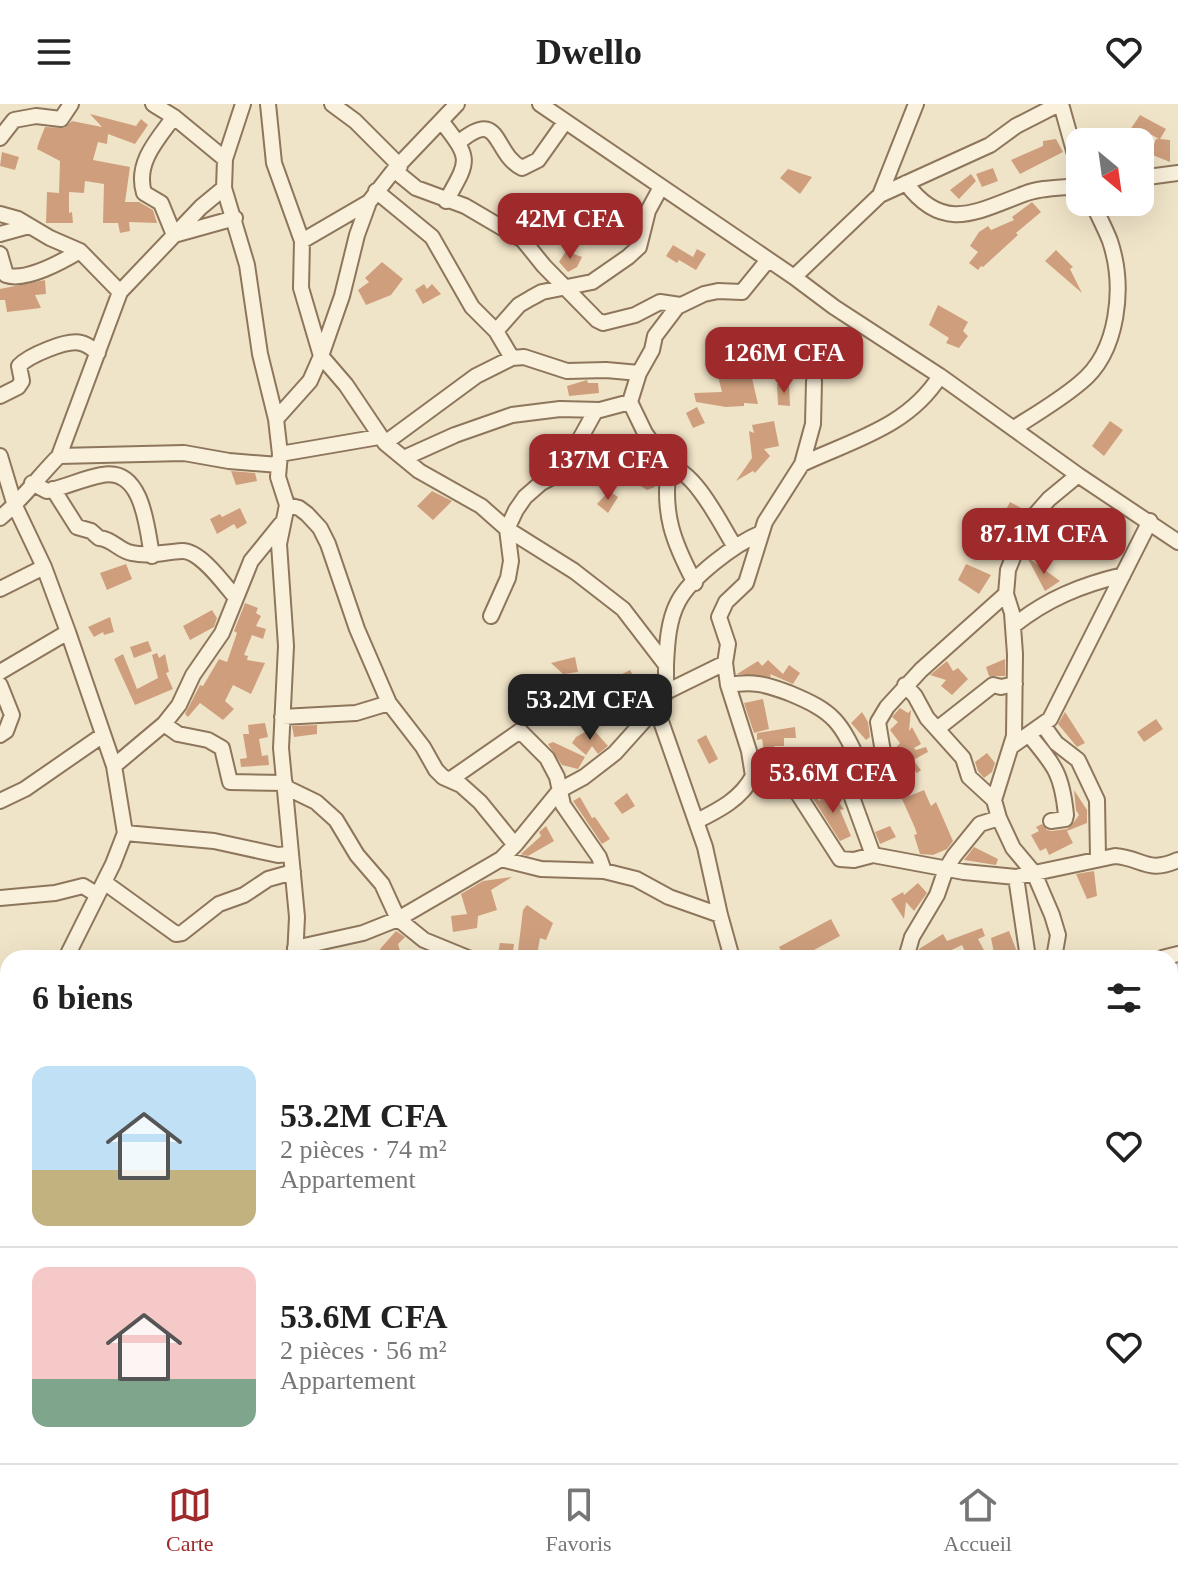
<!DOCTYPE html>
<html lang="fr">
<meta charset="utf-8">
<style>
body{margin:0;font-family:"Times New Roman",serif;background:#f6f6f6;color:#222;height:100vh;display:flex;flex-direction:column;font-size:30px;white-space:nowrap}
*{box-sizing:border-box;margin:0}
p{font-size:26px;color:#767676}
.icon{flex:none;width:44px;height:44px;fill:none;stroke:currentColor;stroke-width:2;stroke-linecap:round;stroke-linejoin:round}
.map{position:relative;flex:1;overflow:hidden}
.details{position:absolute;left:0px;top:846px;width:1178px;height:514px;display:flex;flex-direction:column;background:#fff;border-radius:24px 24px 0 0;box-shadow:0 8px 32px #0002}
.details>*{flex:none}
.needle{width:52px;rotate:151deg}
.buttons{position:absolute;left:1066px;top:24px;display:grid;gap:16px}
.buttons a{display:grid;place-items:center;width:88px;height:88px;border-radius:16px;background:#fff;box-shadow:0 8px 32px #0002;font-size:40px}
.price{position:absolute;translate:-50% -68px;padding:0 18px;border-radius:16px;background:#9e2a2b;color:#fff;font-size:26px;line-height:52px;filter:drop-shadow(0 2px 4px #0008)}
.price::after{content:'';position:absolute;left:50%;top:48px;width:24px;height:18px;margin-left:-12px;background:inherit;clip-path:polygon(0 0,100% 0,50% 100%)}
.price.on{background:#222;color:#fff}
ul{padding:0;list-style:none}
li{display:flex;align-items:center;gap:24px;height:200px;padding:0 32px}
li+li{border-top:2px solid #e0e0e0}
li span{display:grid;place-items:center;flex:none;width:224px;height:160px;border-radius:16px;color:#555}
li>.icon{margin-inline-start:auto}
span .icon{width:96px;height:96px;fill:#fffc;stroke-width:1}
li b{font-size:34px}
h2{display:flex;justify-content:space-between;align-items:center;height:96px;padding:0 32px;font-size:34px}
header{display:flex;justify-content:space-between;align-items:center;height:104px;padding:0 32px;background:#fff;font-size:36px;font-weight:700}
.menu{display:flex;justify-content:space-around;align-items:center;height:112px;border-top:2px solid #e0e0e0;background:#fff;font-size:22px;color:#767676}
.menu a{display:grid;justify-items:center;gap:4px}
.menu .on{color:#9e2a2b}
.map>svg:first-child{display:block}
.building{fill:#cf9f7d}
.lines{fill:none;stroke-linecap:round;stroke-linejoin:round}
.minor-casing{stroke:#8d765c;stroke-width:18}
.minor{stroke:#faf1dc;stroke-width:14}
</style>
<header><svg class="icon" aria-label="menu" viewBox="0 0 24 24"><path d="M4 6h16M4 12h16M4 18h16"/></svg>Dwello<svg class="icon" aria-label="heart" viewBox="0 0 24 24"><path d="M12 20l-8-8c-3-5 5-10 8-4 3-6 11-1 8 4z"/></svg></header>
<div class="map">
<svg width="1178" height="1359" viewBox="0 0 1178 1359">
<rect width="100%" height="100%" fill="#f0e4c8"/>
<!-- building -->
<path class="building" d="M90 10 136 22 141 15 148 21 135 40 108 30 107 40 98 38 93 56 130 63 125 98H139L153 106 157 119 129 118 130 127 120 129 118 119H103L104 80 85 77 84 89 69 88V109L72 108 73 119H46L47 88 59 89 60 57 37 45 39 38 45 23 64 24 72 17 102 23Z
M1140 11 1166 25 1160 35 1170 36V58L1150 50 1156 35H1159L1143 26 1129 38H1122Z
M1056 35 1063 48 1020 70 1011 56 1043 42V37Z
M2 48 19 53 15 66 0 62Z
M993 64 998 77 982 83 976 70Z
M788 65 812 73 800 90 780 74Z
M971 70 976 77 959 95 950 86Z
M1032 98 1041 108 1016 129 1018 131 983 163 981 162 978 166 969 159 978 148 970 142 979 128 988 122 991 126 1014 116 1012 113Z
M673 141 693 153 697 145 706 150 696 166 679 156 677 159 666 152Z
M1056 146 1073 163 1070 165 1082 189 1045 157Z
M566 147 582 153 577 163 568 168 559 158Z
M382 158 403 175 391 191 366 201 358 186 369 178 365 174Z
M45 176 46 190 35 191 41 204 7 208 5 196H0V185Z
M424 180 427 185 432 180 441 190 423 200 415 186Z
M938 201 968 218 963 227 968 232 959 244 946 239 949 234 929 221Z
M750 266 758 300 744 299V302L726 303 696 298 694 289 722 288 718 272Z
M587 276 588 279H598L599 289 569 292 567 282Z
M777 280H789L790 302 778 301Z
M697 303 705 319 693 324 686 309Z
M774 317 779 342 764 345 770 352 755 369 753 367 736 377 752 354 749 327 754 329 752 321Z
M1110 317 1123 326 1104 352 1092 342Z
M648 361 655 383 647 386 639 381 633 366Z
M231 367 255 369 257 377 236 381Z
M432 387 452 397 433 416 417 402Z
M609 387 618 393 608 409 597 400Z
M1010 398 1021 404 1002 435 993 430Z
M240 404 247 419 237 425 234 420 217 430 210 415 220 410 222 413Z
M1027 453 1060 477 1045 487Z
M126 460 132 475 107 486 100 469Z
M966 460 991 471 979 490 958 476Z
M245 499 258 504 256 509 261 512 256 522 266 525 263 535 252 531 244 551 248 552 247 556 265 559 251 590 233 581 225 597 234 605 223 616 200 599 188 613 185 610 200 581 203 582 219 555 227 558 237 529 234 527Z
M212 506 217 514 214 523 190 536 183 522Z
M110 513 114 528 104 531 103 528 94 533 88 523Z
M148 537 152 547 134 554 130 543Z
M157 549 159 554 165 550 169 568 166 569 173 585 135 601 114 555 123 550 137 585 158 574 152 551Z
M575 553 578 568 563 570 551 559Z
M1005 555V572H989L986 563Z
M768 556 783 570 789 561 800 569 793 580 770 570 771 573 737 570 758 557 762 562Z
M947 557 953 567 958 564 968 575 952 591 941 582 946 576 930 571Z
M630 566 637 578 617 588 623 599 604 609 594 590 597 588 595 584Z
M763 595 769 625 754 629 744 599Z
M900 604 908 609 911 606 909 627 912 623 921 640 914 644 916 646 926 643 928 648 913 656 921 666 917 669 907 659 897 664 899 652 893 647 900 639 890 626 898 618 892 613Z
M862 608 868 618 870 633 866 636 851 619Z
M1065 608 1085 639 1077 643 1058 620Z
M1156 615 1163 625 1144 638 1137 628Z
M265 619 268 633 259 635 262 652 268 651 269 661 241 663 240 655 247 654 243 630H249L248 621Z
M317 621V630L294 633 292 622Z
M795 623 796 634H784V642H774L778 658 766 660 762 635 757 636V629Z
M592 624 608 642 598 650 592 642 586 651 572 639 576 633Z
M706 631 718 655 709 660 697 636Z
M553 638 585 653 578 665 562 661 548 640Z
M987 649 995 659 992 668 984 674 978 667 975 658Z
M809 683 819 697 827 690 832 695 834 693 844 705 840 706 851 732 840 737 807 685Z
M924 686 931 702 936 698 953 737 947 745 933 751 920 750 914 731 917 730 915 724 902 695Z
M1074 686 1087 706V719L1067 727 1073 739 1049 751 1046 744 1040 747 1031 731 1039 727 1036 723 1042 720 1047 726 1052 727 1067 725 1074 718 1079 711 1076 706Z
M627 689 635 702 622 710 614 699Z
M580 693 592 714 595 713 610 735 602 740 573 697Z
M546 722 554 737 528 752 521 750 541 732 539 728Z
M890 722 896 733 880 740 875 728Z
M974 743 998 755 996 761 964 756Z
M1094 767 1097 792 1087 795 1076 770Z
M512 773 491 786 497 806 478 812 477 824 453 828 451 812 467 810 461 790 483 777Z
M918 779 927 789 914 807 906 798 904 815 891 795 903 788 904 791Z
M527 801 553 819 546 836 540 834 537 851 518 847 523 806Z
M831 815 840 832 799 854H785L779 843Z
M982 824 985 832 978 835 988 854H968L962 841 935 854H916L919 845 943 830 947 837Z
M396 827 405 833 398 840 402 854H386L380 845Z
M1009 827 1017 848 1007 854H995L991 834Z
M500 839 514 840 512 854H497Z"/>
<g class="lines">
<defs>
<path id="minor" d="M153 0 174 13 225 55
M243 0 225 55 224 84 247 161 260 250 276 315 280 350 278 373 287 401 279 440 286 542 281 644 297 813 295 854
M268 0 274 59 302 137 301 184 321 252 346 281 385 339 419 367 481 402 507 425 574 467 623 505 666 561V588L657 606 705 743 720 811 732 854
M332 0 355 17 400 62
M540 0 794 173 834 203 940 272 1078 371 1178 438
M1061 0 1080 68
M174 13C157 36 135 59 144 89L161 99 174 131 235 114
M442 18C472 56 469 56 446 97
M0 34 14 16 36 12 61 15 71 0
M458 39C502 2 492 49 522 64L538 56 565 18
M394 66 416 84 465 102 523 136 544 162 597 216 603 219 635 211 660 198 680 201
M1140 74 1178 69
M906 79C943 130 978 107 1024 90 1041 83 1062 84 1080 82
M376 87 432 133 472 203 496 227 512 254
M880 91 916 0
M0 110 18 115 50 134 80 147 120 188
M0 130 29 122
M302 137 369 98
M0 150 6 171C26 178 63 157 80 147
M794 173 880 91 990 41 1016 22 1059 0
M496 227 519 201 531 194 542 188 592 178 628 153 639 143 648 107 661 83
M0 292 18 283 22 277 19 262C28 252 67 235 81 239 87 240 93 245 98 249
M276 315 310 277 321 252 342 192 357 131 369 98 394 66 457 0
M1014 324C1036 310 1060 296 1080 279 1119 248 1125 182 1110 137 1105 124 1098 111 1092 98
M385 339 476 272 512 254 524 253 567 267 606 266 639 269
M280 350 379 333
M0 352 15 402 44 463 68 528 114 662 125 729 113 760 66 854
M59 352 120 188 201 103 224 84
M404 354 455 331 512 311 560 305 600 306 630 298
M802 360C853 336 908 323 940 272
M669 362C662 409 673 438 695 479
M32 379 47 387C66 383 84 374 102 371 143 363 147 424 152 452
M53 385 77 423 91 427 99 434C113 435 119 447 132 449 149 453 164 448 182 447 200 446 224 480 236 494
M287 401 299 404 307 410 320 424 328 440 357 525 389 599 423 643 436 666 443 673 461 681 480 698 515 741 501 755 398 815 363 829 295 844
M0 414C22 396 39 372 59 352L184 349 229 357 279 361
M735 443C720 419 696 368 669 362L645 329 630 298 639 269 652 246 655 232 677 203 704 190 718 187 742 188 768 156
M0 485 44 463
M491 512 508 474 511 457 507 425 516 406 525 393 541 379 567 365 581 333 596 306
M1013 522C1047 495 1081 481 1123 471
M666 561C667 541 668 517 678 498 691 473 735 440 761 429
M0 568 68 528
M0 581 12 611 6 627 0 631
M728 581C753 577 765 580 789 589 835 608 840 617 861 662
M905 581 915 592 927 614 963 654 969 673 994 696
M666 588 725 559
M282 613 356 609 389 599
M164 620 178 630 208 636 222 644 230 678 285 679
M1043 621 1056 639 1078 656 1097 696 1098 754
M937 625 993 581 1001 583 1015 580
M1029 631C1055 662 1062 670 1066 711L1065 715 1051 717
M1012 642 1050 615 1150 417
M884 654 878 618 887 603 921 566 1006 490
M114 662 164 620 179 601 193 571 222 529 251 457 281 420
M784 668 840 755 854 756 873 751 964 768 1016 773 1115 752C1143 754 1147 770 1178 756
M753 672 801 665 824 672 849 685 873 751
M824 672 846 668 884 654 889 658
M451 675 520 627 547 654 557 673 563 701 599 753 604 767
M285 683 316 698 336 716 357 751 382 780 398 815 424 836 468 854
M0 697 25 685 103 631
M697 717C719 706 741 695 753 672L749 647 728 581 725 559 728 540 719 513 726 498 746 479 765 418 802 360 813 320 814 277
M125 729 214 737 278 751 289 750
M515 741 560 686 584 673 615 649 650 610 657 606
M501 755 541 765 604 767 636 775 669 793 720 811
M1016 773 1028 854
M104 778 176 830 182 829 219 800 244 791 268 775 293 768
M0 794 55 789 83 782 96 790
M906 854 912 833 937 791 946 765 954 752 980 720 999 714
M1054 854 1058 831 1052 811 1034 769 1013 744 999 714 994 696 1014 632 1015 550 1012 509 1006 490 1008 466 1026 421 1049 395 1078 371
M1162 854 1178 850
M0 933 8 930
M0 1012 8 992
M0 1047 8 1052
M2 1116 8 1125
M0 1159 8 1166
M0 1195 8 1185
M1170 1212 1178 1208
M210 1352 214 1359
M236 1352 268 1357
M369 1352 374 1359
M602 1352 611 1359
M763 1352 772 1359
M843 1352V1359
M536 1359 544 1352
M705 1359 745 1352
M997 1359 999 1352"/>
</defs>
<!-- minor casing -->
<use href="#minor" class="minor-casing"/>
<!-- minor -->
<use href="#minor" class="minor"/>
</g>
</svg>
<div class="buttons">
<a><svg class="needle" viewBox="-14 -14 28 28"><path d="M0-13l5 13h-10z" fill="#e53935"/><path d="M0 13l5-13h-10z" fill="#767676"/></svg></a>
</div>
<b class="price" style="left:570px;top:157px">42M CFA</b>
<b class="price" style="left:784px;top:291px">126M CFA</b>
<b class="price" style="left:608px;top:398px">137M CFA</b>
<b class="price" style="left:1044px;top:472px">87.1M CFA</b>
<b class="price on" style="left:590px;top:638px">53.2M CFA</b>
<b class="price" style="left:833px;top:711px">53.6M CFA</b>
<section class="details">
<h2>6 biens<svg class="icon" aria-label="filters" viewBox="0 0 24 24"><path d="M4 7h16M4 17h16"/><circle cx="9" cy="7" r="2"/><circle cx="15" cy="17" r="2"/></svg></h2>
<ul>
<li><span style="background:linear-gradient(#bfe0f5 65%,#c2b280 0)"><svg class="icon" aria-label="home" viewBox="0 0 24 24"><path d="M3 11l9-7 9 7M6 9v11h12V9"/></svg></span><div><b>53.2M CFA</b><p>2 pièces · 74 m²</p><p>Appartement</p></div><svg class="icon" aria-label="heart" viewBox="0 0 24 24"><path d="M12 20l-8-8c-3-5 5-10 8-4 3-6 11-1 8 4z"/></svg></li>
<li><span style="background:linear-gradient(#f6c9c9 70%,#7fa58c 0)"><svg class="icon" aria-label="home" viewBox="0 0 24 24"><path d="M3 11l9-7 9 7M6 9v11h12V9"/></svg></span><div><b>53.6M CFA</b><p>2 pièces · 56 m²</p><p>Appartement</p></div><svg class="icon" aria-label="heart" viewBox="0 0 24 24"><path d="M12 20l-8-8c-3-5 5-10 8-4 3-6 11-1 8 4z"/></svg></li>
</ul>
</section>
</div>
<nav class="menu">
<a class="on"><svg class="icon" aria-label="map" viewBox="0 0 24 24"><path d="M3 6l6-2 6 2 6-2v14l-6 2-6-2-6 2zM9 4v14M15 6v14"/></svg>Carte</a>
<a><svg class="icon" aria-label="saved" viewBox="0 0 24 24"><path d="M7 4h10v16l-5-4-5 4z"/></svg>Favoris</a>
<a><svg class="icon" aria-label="home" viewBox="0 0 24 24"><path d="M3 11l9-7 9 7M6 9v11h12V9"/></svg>Accueil</a>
</nav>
